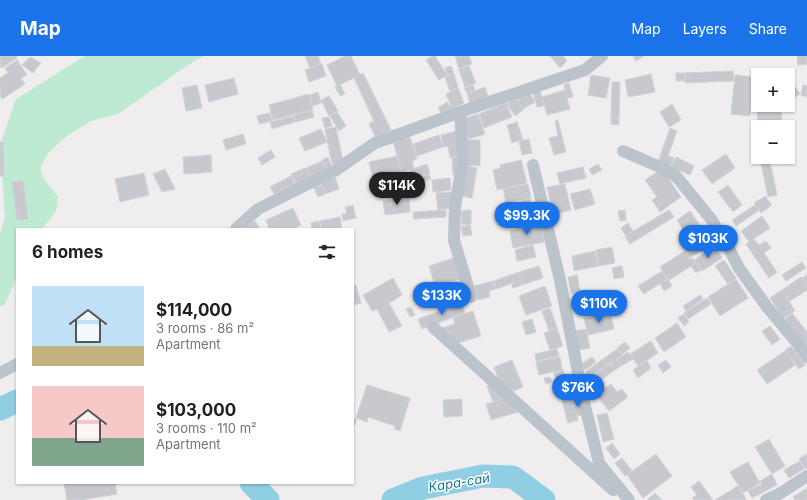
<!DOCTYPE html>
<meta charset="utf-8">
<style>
body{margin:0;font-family:Inter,sans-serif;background:#f2f2f2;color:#202124;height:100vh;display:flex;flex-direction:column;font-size:15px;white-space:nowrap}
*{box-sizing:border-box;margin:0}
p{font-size:13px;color:#757577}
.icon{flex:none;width:22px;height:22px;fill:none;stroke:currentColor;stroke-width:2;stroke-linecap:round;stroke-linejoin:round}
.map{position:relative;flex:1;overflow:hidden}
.drawer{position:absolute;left:16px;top:172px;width:338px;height:256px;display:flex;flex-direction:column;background:#fff;border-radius:0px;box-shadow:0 1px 3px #0004}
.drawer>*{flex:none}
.tools{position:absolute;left:751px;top:12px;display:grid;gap:8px}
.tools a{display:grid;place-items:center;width:44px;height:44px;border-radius:0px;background:#fff;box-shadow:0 1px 3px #0004;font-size:20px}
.price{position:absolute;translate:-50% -34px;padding:0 9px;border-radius:14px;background:#1a73e8;color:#fff;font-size:13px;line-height:26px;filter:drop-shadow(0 1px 2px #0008)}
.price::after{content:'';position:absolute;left:50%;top:24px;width:12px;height:9px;margin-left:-6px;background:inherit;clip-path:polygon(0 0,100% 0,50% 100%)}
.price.selected{background:#222;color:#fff}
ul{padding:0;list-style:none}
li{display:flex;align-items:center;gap:12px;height:100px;padding:0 16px}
li span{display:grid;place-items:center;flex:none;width:112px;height:80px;border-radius:0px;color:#555}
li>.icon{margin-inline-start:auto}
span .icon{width:48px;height:48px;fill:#fffc;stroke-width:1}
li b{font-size:17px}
h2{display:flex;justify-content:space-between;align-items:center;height:48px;padding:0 16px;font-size:17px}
header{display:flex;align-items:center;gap:24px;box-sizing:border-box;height:56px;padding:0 20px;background:#1a73e8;color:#fff}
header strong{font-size:19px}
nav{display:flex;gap:22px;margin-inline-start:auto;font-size:14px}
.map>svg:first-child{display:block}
.green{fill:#beead1}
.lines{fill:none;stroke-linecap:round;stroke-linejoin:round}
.river{stroke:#8fcee3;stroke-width:23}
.building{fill:#c7c9cf;stroke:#d1d3d8}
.street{stroke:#bcc4cb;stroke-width:12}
.labels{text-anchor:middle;stroke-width:3;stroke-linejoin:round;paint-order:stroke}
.water-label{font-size:13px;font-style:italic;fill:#18799a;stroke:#fff}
</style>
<header>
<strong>Map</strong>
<nav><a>Map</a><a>Layers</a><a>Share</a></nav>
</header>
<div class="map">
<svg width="807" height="444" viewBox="0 0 807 444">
<rect width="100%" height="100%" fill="#efeded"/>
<!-- green -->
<path class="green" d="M85 0H204L188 9 118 58 91 65 67 80 48 97 40 113 44 123 58 141 56 155 42 173H17V221L5 248 0 251V178L5 161 0 89 16 43Z"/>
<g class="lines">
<!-- river -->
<path class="river" d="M0 353 17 345
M251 427 268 444
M393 444 423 432 483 420 513 421 544 444"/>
</g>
<!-- building -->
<path class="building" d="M0 0H16L17 2 1 12Z
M305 0H318L321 7 310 12Z
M345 0H351L360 19 337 30 327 9Z
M433 0H435L447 19 439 24 426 4Z
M455 0H469L472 8 459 13Z
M550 0H563L567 5 560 12Z
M633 0H644L636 5Z
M797 0H807V8L798 9Z
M30 1 41 7 33 17 22 9Z
M17 4 27 19 21 22 25 28 2 43 0 39V22L8 17 5 12Z
M322 8 326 20 309 26 305 14Z
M451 10 454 17 448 20 445 12Z
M469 10 476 27 465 31 459 14Z
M733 15 734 25 685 27V17Z
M363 17 391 74 376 82 369 68 374 65 354 22Z
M676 17H685V25H676Z
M454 18 458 32 450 35 445 21Z
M651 18 655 36 628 41 625 24Z
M591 19 610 22 606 42 588 39Z
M735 19 754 21 750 60 731 58Z
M788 20 800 38 788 46Z
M234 22 238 38 209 46 205 29Z
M755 23H758V49H764L763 54 752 53Z
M612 26H620L619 62H611Z
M569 27 573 41 567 42 564 29Z
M340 28 345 38 340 40 335 31Z
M197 29 202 52 186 55 182 32Z
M473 29 475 34 467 37 464 32Z
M803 29 807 30V41L801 39Z
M485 31 488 40 470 47 467 38Z
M458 32 464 47 452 52 446 38Z
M540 34 544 50 537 51 533 36Z
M565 34 570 53 547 59 542 41Z
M318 36 321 47 313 50 310 39Z
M529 36 535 46 523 53 517 44Z
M309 38 313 53 273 64 269 49Z
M329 40 338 55 329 60 321 44Z
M516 43 523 54 515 60 507 48Z
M447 46 453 54 444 61 438 52Z
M506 47 512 61 484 72 479 58Z
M672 48 681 64 669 71 660 56Z
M775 49H784L778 53Z
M312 54 314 61 296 66 294 59Z
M781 54 783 71H758V72L757 55Z
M337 56 346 70 339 75 330 60Z
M270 57 272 65 259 68 257 60Z
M478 58 485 78 469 83 463 63Z
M293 60 295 66 272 73 270 66Z
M329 61 332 70 325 72 322 62Z
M611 62 619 63V69L611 68Z
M558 64 566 96 554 99 549 82 558 80 555 65Z
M517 66 523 84 512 87 507 69Z
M336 71 343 105 332 108 325 73Z
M670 72 677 75 668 100 674 102 671 110 658 106Z
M321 73 327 86 305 95 299 82Z
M457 75 462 99 450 102 448 90 443 91 441 79Z
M243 78 246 88 226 94 223 84Z
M439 79 443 91 417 100 413 88Z
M410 81 417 103 412 105 414 113 402 116 393 86Z
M529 83 532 97 522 99 519 85Z
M467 84H480V110L467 109Z
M0 86H3L4 120H0Z
M271 94 275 101 262 109 258 102Z
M726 98 735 112 712 128 702 114Z
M211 99 212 116 184 118 183 101Z
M397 100 401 117 373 123 369 106Z
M328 101 332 112 326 114 322 104Z
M452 101H461V118L453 119Z
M676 101 694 110 690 119 671 111Z
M521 104 527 127 497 134 493 114 501 112 500 109Z
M322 105 326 113 310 121 306 112Z
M770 105 777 139 768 141 761 107Z
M427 108 430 117 418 120 415 112Z
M598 108 602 114 592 119 589 113Z
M466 110 477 112 472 142 461 140Z
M583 111 586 122 560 128 557 117Z
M305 112 310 121 296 128 291 118Z
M165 113 175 133 162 136 153 118Z
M415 113 417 121 412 122 410 115Z
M662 113 681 141 660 156 652 144 657 141 645 124Z
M144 117 149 139 120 146 115 123Z
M429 118 431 123 417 127 416 122Z
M291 120 295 128 274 138 270 131Z
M335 121 339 133 325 138 321 127Z
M450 122 451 134 433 136 432 124Z
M23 124 28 163 17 164 12 126Z
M528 128 531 142 506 147 503 133Z
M565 128 571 154 553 158 547 131Z
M321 129 325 138 318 141 314 131Z
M728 129 742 149 733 156 718 136Z
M411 130 414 139 406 142 403 133Z
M402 133 403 139 397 141 395 135Z
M590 133 595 148 575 154 570 138Z
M451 136 452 152 438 154 436 137Z
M765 140 772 149 761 157 754 147Z
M409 142 410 156 385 159 383 145Z
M530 143 535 169 517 173 515 166 524 165 521 145Z
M353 149 356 162 343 165 342 158 347 157 345 151Z
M755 149 759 154 736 170 732 164Z
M293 152 301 169 293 173H269L266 164Z
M446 154V161L414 163 413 156Z
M471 154V168L462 169 461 155Z
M625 154 626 164 620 165 618 155Z
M669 154 674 161 630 188 625 180Z
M690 155 701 171 687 180 677 164Z
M762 160 770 172 749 186 741 175Z
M340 161 342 173H322L320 165Z
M255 165 260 173H249L247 171Z
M319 165 321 173H312L311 167Z
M628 167 633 175 625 179 621 172Z
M470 169 472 179 463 180 461 171Z
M541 169 544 186 513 192 510 175Z
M705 178 712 188 690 202 684 193Z
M754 183 759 189 766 185 771 192 764 197 777 216 769 222 746 188Z
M533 189 536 201 517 205 515 194Z
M714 190 722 202 702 215 694 204Z
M612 191 615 207 599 210 596 194Z
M595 195 598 210 574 215 572 200Z
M685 195 690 203 692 202 696 207 669 224 660 211Z
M454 202 461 223 435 230 429 210Z
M724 204 736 222 728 228 715 210Z
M802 206 806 212 786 225 782 219Z
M696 207 701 214 696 217 691 210Z
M539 210 543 222 522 229 519 216Z
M622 210 624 221 614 223 612 212Z
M662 215 667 223 644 238 638 230Z
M519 216 521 224 496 233 494 225Z
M577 219 580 236 571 238 568 221Z
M807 219V229L802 222Z
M801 221 807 230V234L790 245 782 234Z
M393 222 402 239 389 247 402 270 389 276 377 253 372 255 363 239Z
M668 223 672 230 664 235 660 228Z
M736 223 748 242 720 260 708 241Z
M521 224 522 229 513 232 511 227Z
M493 225 495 233 489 235 490 241 478 244 474 230Z
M356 229 361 247 353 249V230Z
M545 230 552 250 526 259 519 240Z
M782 234 795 255 783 262 770 242Z
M700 239 703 243 686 255 683 250Z
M707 242 711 248 688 263 684 257Z
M461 247 465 257 422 273 418 263Z
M411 251 415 259 410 261 406 253Z
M550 252 557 272 549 275 542 255Z
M473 255 481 280 448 290 442 272 455 268 453 262Z
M610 256 614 273 588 279 584 262Z
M792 257 807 276V291L785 263Z
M684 258 689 266 684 270 678 262Z
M532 263 536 276 526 279 522 266Z
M677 267 686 281 664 296 655 282Z
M770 270 780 283 772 289 762 275Z
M557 272 563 290 550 294 544 277Z
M586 273 590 292 579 294 575 275Z
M651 285 658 297 638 310 630 298Z
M625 286 630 292 622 298 617 292Z
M791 290 805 309 799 313 785 294Z
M557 293 559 300 536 305 535 298Z
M617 293 622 299 589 322 585 316Z
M785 295 795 309 767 328 757 314Z
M628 296 633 303 621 310 617 303Z
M560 301 562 314 539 319 536 306Z
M592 301 596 306 585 314 581 308Z
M616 303 621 310 615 314 611 307Z
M512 304 523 331 511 336 512 339 493 346 487 330 498 322 494 311Z
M666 304 671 311 663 317 658 309Z
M647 305 651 312 638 322 633 314Z
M610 308 615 314 598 326 594 320Z
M563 314 568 335 560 337 554 317Z
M550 321 552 326 546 328 544 322Z
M611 328 617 336 622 333 628 341 609 355 596 338Z
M367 329 410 342 400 375 394 373 395 370 368 361 367 366 356 362Z
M570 336 578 364 568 367 560 338Z
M513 340 518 356 491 364 486 348Z
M462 343V360L444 361 443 344Z
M578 344 582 359 577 360 573 345Z
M607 357 614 383 603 386 597 359Z
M353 362 357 364 353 372Z
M769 383 785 410 772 418 755 391Z
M612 387 620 398 614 403 606 392Z
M656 398 672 420 643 442 627 419Z
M807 398V412L805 413 799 403Z
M622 402 632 415 625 420 615 407Z
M800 405 804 413 789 422 784 414Z
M748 406 760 427 743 437 730 416Z
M772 418 777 429 752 442 748 435 762 428 760 425Z
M699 425 713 444H694L692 442 697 439 691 431Z
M64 427H115L117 438 81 444H67Z
M738 430 746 443 744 444H715Z
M807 432V444H795L793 441Z
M655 437 662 444H647Z"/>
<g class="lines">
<!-- street -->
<path class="street" d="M460 56 463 104 455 151 454 184 471 241
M623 95 660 111 676 120 711 163 726 187 739 212 767 251 798 288 807 301
M533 109 560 224 583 342 599 407 629 444
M236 173 258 153 336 114 375 87 460 56 585 14 602 0
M433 271 613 434
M0 317 17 308
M766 444 779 438 807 420"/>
</g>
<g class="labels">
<!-- water labels -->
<g class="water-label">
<text transform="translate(459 426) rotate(-9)" y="5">Кара-сай</text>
</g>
</g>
</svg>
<div class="tools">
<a>+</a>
<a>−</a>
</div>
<b class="price selected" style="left:397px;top:150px">$114K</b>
<b class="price" style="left:527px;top:180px">$99.3K</b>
<b class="price" style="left:708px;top:203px">$103K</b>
<b class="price" style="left:442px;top:260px">$133K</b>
<b class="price" style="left:599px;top:268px">$110K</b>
<b class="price" style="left:578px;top:352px">$76K</b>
<section class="drawer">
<h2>6 homes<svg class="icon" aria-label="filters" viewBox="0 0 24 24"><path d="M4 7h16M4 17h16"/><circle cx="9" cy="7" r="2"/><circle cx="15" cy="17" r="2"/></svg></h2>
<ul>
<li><span style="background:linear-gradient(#bfe0f5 75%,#c2b280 0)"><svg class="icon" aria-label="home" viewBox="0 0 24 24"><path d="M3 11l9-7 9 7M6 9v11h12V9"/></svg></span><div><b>$114,000</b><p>3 rooms · 86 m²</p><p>Apartment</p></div></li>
<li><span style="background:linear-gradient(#f6c9c9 65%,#7fa58c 0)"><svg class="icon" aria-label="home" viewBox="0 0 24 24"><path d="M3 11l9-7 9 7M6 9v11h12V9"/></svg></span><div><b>$103,000</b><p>3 rooms · 110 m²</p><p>Apartment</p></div></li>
</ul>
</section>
</div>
